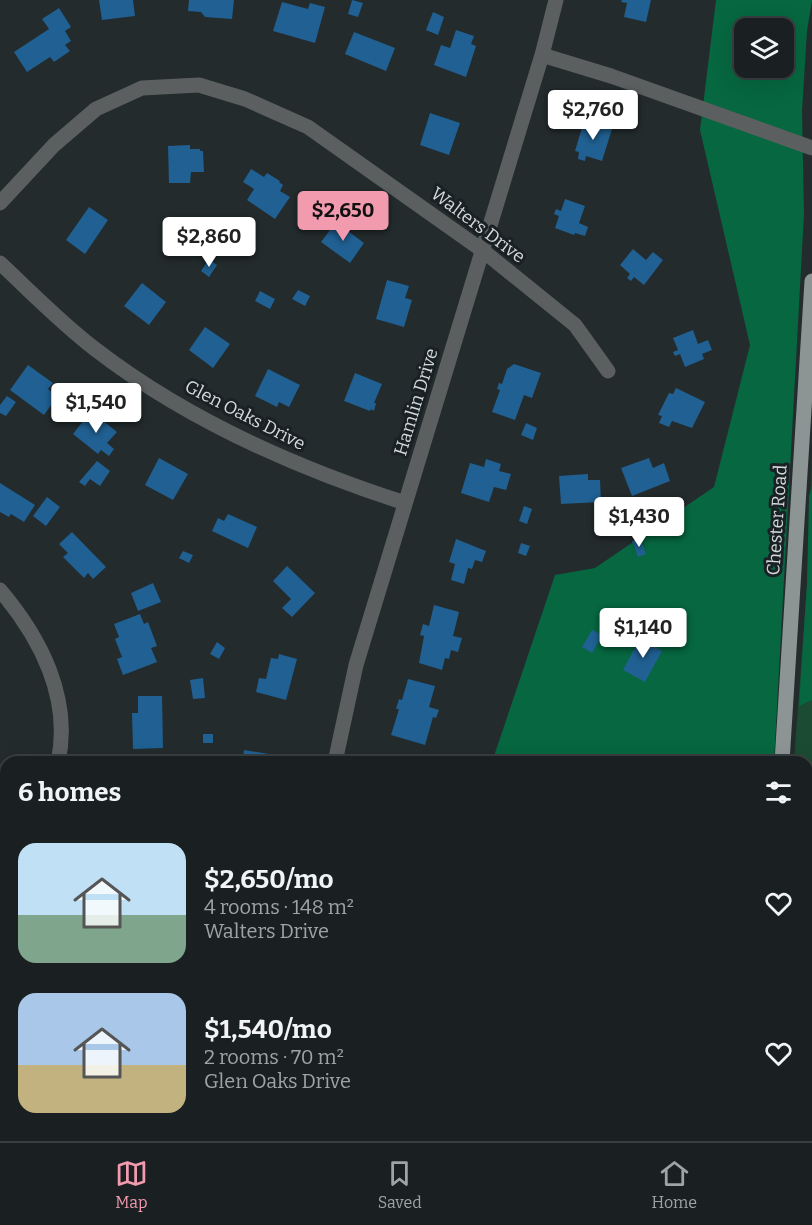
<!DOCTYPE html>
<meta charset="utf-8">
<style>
body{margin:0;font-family:Bitter,serif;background:#272d2f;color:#f1f3f6;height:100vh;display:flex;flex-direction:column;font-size:22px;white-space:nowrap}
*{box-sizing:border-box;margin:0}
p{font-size:20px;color:#9fa3a5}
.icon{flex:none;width:33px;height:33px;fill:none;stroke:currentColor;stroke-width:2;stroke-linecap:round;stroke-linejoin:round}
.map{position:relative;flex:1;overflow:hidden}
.panel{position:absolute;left:0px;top:756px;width:813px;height:386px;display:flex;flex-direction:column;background:#1a2022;border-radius:18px 18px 0 0;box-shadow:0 6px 24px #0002,0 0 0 2px #383e40}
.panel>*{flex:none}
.buttons{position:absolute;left:734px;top:18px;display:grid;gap:12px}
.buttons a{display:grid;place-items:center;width:60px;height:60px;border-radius:12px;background:#1a2022;box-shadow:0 6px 24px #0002,0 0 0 2px #383e40;font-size:30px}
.price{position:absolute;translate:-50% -51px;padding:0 14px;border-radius:6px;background:#fff;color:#222;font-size:20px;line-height:39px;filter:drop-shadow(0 2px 3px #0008)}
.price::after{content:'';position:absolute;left:50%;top:36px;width:18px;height:14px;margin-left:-9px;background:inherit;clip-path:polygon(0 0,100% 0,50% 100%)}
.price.current{background:#f29aae;color:#111}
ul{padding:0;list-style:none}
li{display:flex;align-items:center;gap:18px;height:150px;padding:0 18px}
li span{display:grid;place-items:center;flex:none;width:168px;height:120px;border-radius:18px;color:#555}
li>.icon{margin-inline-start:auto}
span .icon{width:72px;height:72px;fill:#fffc;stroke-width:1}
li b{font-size:26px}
h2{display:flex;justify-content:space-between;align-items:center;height:72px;padding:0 18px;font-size:26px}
.dock{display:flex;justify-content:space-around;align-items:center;height:84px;border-top:2px solid #383e40;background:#1a2022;font-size:16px;color:#9fa3a5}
.dock a{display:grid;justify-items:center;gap:3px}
.dock .current{color:#f29aae}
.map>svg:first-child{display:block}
.green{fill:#1b4b32}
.forest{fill:#066740;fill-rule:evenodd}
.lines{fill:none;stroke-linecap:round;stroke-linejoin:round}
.stream{stroke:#46416a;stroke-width:6}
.building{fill:#206092}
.minor{stroke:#5b5f5f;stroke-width:15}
.major{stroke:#8c9594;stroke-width:15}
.labels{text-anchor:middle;stroke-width:6;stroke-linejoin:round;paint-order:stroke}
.street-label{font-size:18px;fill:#d4d9db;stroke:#192124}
</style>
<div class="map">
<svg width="812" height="1141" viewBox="0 0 812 1141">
<rect width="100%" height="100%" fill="#232b2d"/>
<!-- green -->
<path class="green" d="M812 455V1141H801L799 1136H807V762H794L807 584Z"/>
<!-- forest -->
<path class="forest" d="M716 0H812L807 31 802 111 804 214 774 762H492L555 575 595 568 714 487 750 345 700 130ZM744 28H783V68H744Z
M812 485V700L799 706 807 584 809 496Z
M513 1136H744L742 1141H503Z"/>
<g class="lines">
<!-- stream -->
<path class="stream" d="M807 991 812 985
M704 1141 706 1136"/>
</g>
<!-- building -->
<path class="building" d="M99 0H133L135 16 102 20Z
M189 0H234L232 19 205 17 201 12 188 11Z
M352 0 363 3 358 17 348 14Z
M622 0H651L646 22 624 17 627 3 621 2Z
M282 2 308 9 310 3 325 7 315 43 273 31Z
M59 8 71 27 65 31 71 41 65 45 70 51 54 62 50 57 27 72 14 52 49 29 42 19Z
M433 12 444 17 438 35 426 30Z
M456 30 474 36 471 44 476 46 466 77 434 65 441 45 450 48Z
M354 32 395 48 386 71 345 54Z
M430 113 460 123 449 155 420 145Z
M584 121 612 129 602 161 586 156 585 161 578 159 579 152 575 151Z
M190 145V149H200V151H203L204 172H191L190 183H169L168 146Z
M251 169 264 177 267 173 280 181 279 182 283 185 280 191 290 197 275 219 247 200 254 189 243 182Z
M565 199 585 206 579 223 588 227 585 236 575 233 574 235 555 228 559 216 554 214 556 209 561 211Z
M89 207 108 220 85 254 66 240Z
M336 222 364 243 350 263 321 242Z
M633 249 646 260 653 252 663 260 644 285 634 277 631 281 627 278 630 274 620 265Z
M209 259 217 265 209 277 201 271Z
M387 280 409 286 405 298 412 300 404 327 376 319Z
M142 283 166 302 149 325 124 306Z
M298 290 310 296 305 306 292 299Z
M260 291 275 299 270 309 255 301Z
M205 327 230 344 213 368 189 350Z
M693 330 698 344 708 340 712 350 702 354 704 359 685 367 680 354 675 356 673 352 678 350 673 338Z
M514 364 541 373 532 398 524 395 515 420 492 412 500 390 497 389 499 383 502 384 507 369Z
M28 365 53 383 48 389 57 397 44 415 10 390Z
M268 369 300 385 289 407 279 402 277 407 255 396Z
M355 373 382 384 374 403H376L374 411 371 409 370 411 344 401Z
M676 388 705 402 692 428 672 421 669 427 659 423 662 416 658 415 669 393 673 394Z
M7 396 16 402 6 416 0 413V405Z
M91 411 117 432 107 443 114 449 109 456 101 450 98 454 73 434Z
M526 423 537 428 533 440 521 435Z
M159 458 188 474 173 500 145 485Z
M649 458 653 468 664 463 670 481 632 496 621 468Z
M486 459 501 464 499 471 511 474 506 490 494 487 489 502 461 493 470 463 484 467Z
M97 461 110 471 100 486 90 479 85 486 79 482Z
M588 474V480H600L601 502 561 504 559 476Z
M0 483 35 505 24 522 11 514 9 517 0 512Z
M47 497 60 507 46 526 33 516Z
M524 506 532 509 527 524 519 521Z
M228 514 257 527 248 548 212 531 218 518 224 521Z
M72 532 106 567 93 579 88 573 84 578 63 557 68 553 59 544Z
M640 538 646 554 638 557 632 541Z
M456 539 486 551 482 562 475 560 472 569 468 568 464 584 451 580 455 564 449 562Z
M521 543 530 546 526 556 518 553Z
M183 551 193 555 189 563 179 558Z
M287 566 315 593 292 617 282 608 291 599 273 581Z
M153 583 161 602 138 611 131 593Z
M434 605 459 612 453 636 462 638 458 652 451 650 449 659 445 658 442 670 419 663 424 636 420 635 423 624 429 626Z
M140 614 144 624 148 622 157 646 151 648 157 662 123 675 117 659 122 657 115 639 119 637 114 624Z
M592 630 602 635 592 653 582 647Z
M646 635 657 641 654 646 662 651 645 682 623 670 636 646 638 648Z
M217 642 225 648 219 659 210 654Z
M279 654 297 659 286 700 256 692 259 678 266 679 271 658 278 659Z
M203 678 205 698 193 699 190 680Z
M408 679 435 686 429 707 439 710 436 718 433 717 425 745 391 735 399 709H396L399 699 402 700Z
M138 696H162L163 748 133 749 132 713H138Z
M203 734H213V743H203Z
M244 750 275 755 274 762H247V759L243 758Z
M0 1076 6 1079V1110L0 1107Z
M145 1136H183V1141H145Z"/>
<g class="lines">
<!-- minor -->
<path class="minor" d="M542 55 611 76 812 148
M0 203 54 145 96 109 142 88 199 85 245 99 308 127 482 250 575 325 608 371
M0 263C31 292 61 323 95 349 187 420 296 468 405 503
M0 590C40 637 72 698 58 762
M335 762 356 665 542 55 556 0
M0 899 6 888
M0 998 6 1001"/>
<!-- major -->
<path class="major" d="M782 762 812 281
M758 1141V1136"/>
</g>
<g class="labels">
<!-- street labels -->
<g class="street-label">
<text transform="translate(478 225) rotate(37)" y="6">Walters Drive</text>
<text transform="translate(416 402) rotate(-73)" y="6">Hamlin Drive</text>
<text transform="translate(245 415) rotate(27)" y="6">Glen Oaks Drive</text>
<text transform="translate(777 520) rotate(-86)" y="6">Chester Road</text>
</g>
</g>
</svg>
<div class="buttons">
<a><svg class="icon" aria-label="layers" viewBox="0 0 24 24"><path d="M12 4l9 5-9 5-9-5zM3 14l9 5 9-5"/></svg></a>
</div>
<b class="price" style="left:593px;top:141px">$2,760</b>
<b class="price current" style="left:343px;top:242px">$2,650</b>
<b class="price" style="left:209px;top:268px">$2,860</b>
<b class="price" style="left:96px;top:434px">$1,540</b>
<b class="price" style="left:639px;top:548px">$1,430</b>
<b class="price" style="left:643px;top:659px">$1,140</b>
<section class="panel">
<h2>6 homes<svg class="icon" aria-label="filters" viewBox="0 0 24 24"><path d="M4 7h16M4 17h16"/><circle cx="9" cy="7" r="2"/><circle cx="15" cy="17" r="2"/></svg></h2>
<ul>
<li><span style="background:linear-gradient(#bfe0f5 60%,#7fa58c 0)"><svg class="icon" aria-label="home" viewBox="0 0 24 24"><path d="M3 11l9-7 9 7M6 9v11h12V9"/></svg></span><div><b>$2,650/mo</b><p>4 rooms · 148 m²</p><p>Walters Drive</p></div><svg class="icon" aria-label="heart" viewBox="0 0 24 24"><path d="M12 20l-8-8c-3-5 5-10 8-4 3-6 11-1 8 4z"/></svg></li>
<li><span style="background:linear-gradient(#a9c7e8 60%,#c2b280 0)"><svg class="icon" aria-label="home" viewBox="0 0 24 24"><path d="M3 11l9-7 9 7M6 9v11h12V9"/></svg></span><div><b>$1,540/mo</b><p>2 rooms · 70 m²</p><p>Glen Oaks Drive</p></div><svg class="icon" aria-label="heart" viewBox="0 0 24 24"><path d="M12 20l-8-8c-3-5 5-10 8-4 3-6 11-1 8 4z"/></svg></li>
</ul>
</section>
</div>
<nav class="dock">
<a class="current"><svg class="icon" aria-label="map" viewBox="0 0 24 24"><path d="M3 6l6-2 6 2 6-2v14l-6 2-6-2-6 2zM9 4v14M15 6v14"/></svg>Map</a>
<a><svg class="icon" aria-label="saved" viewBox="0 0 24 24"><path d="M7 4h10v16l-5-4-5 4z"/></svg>Saved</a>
<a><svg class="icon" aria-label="home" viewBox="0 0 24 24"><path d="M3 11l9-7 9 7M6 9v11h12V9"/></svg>Home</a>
</nav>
